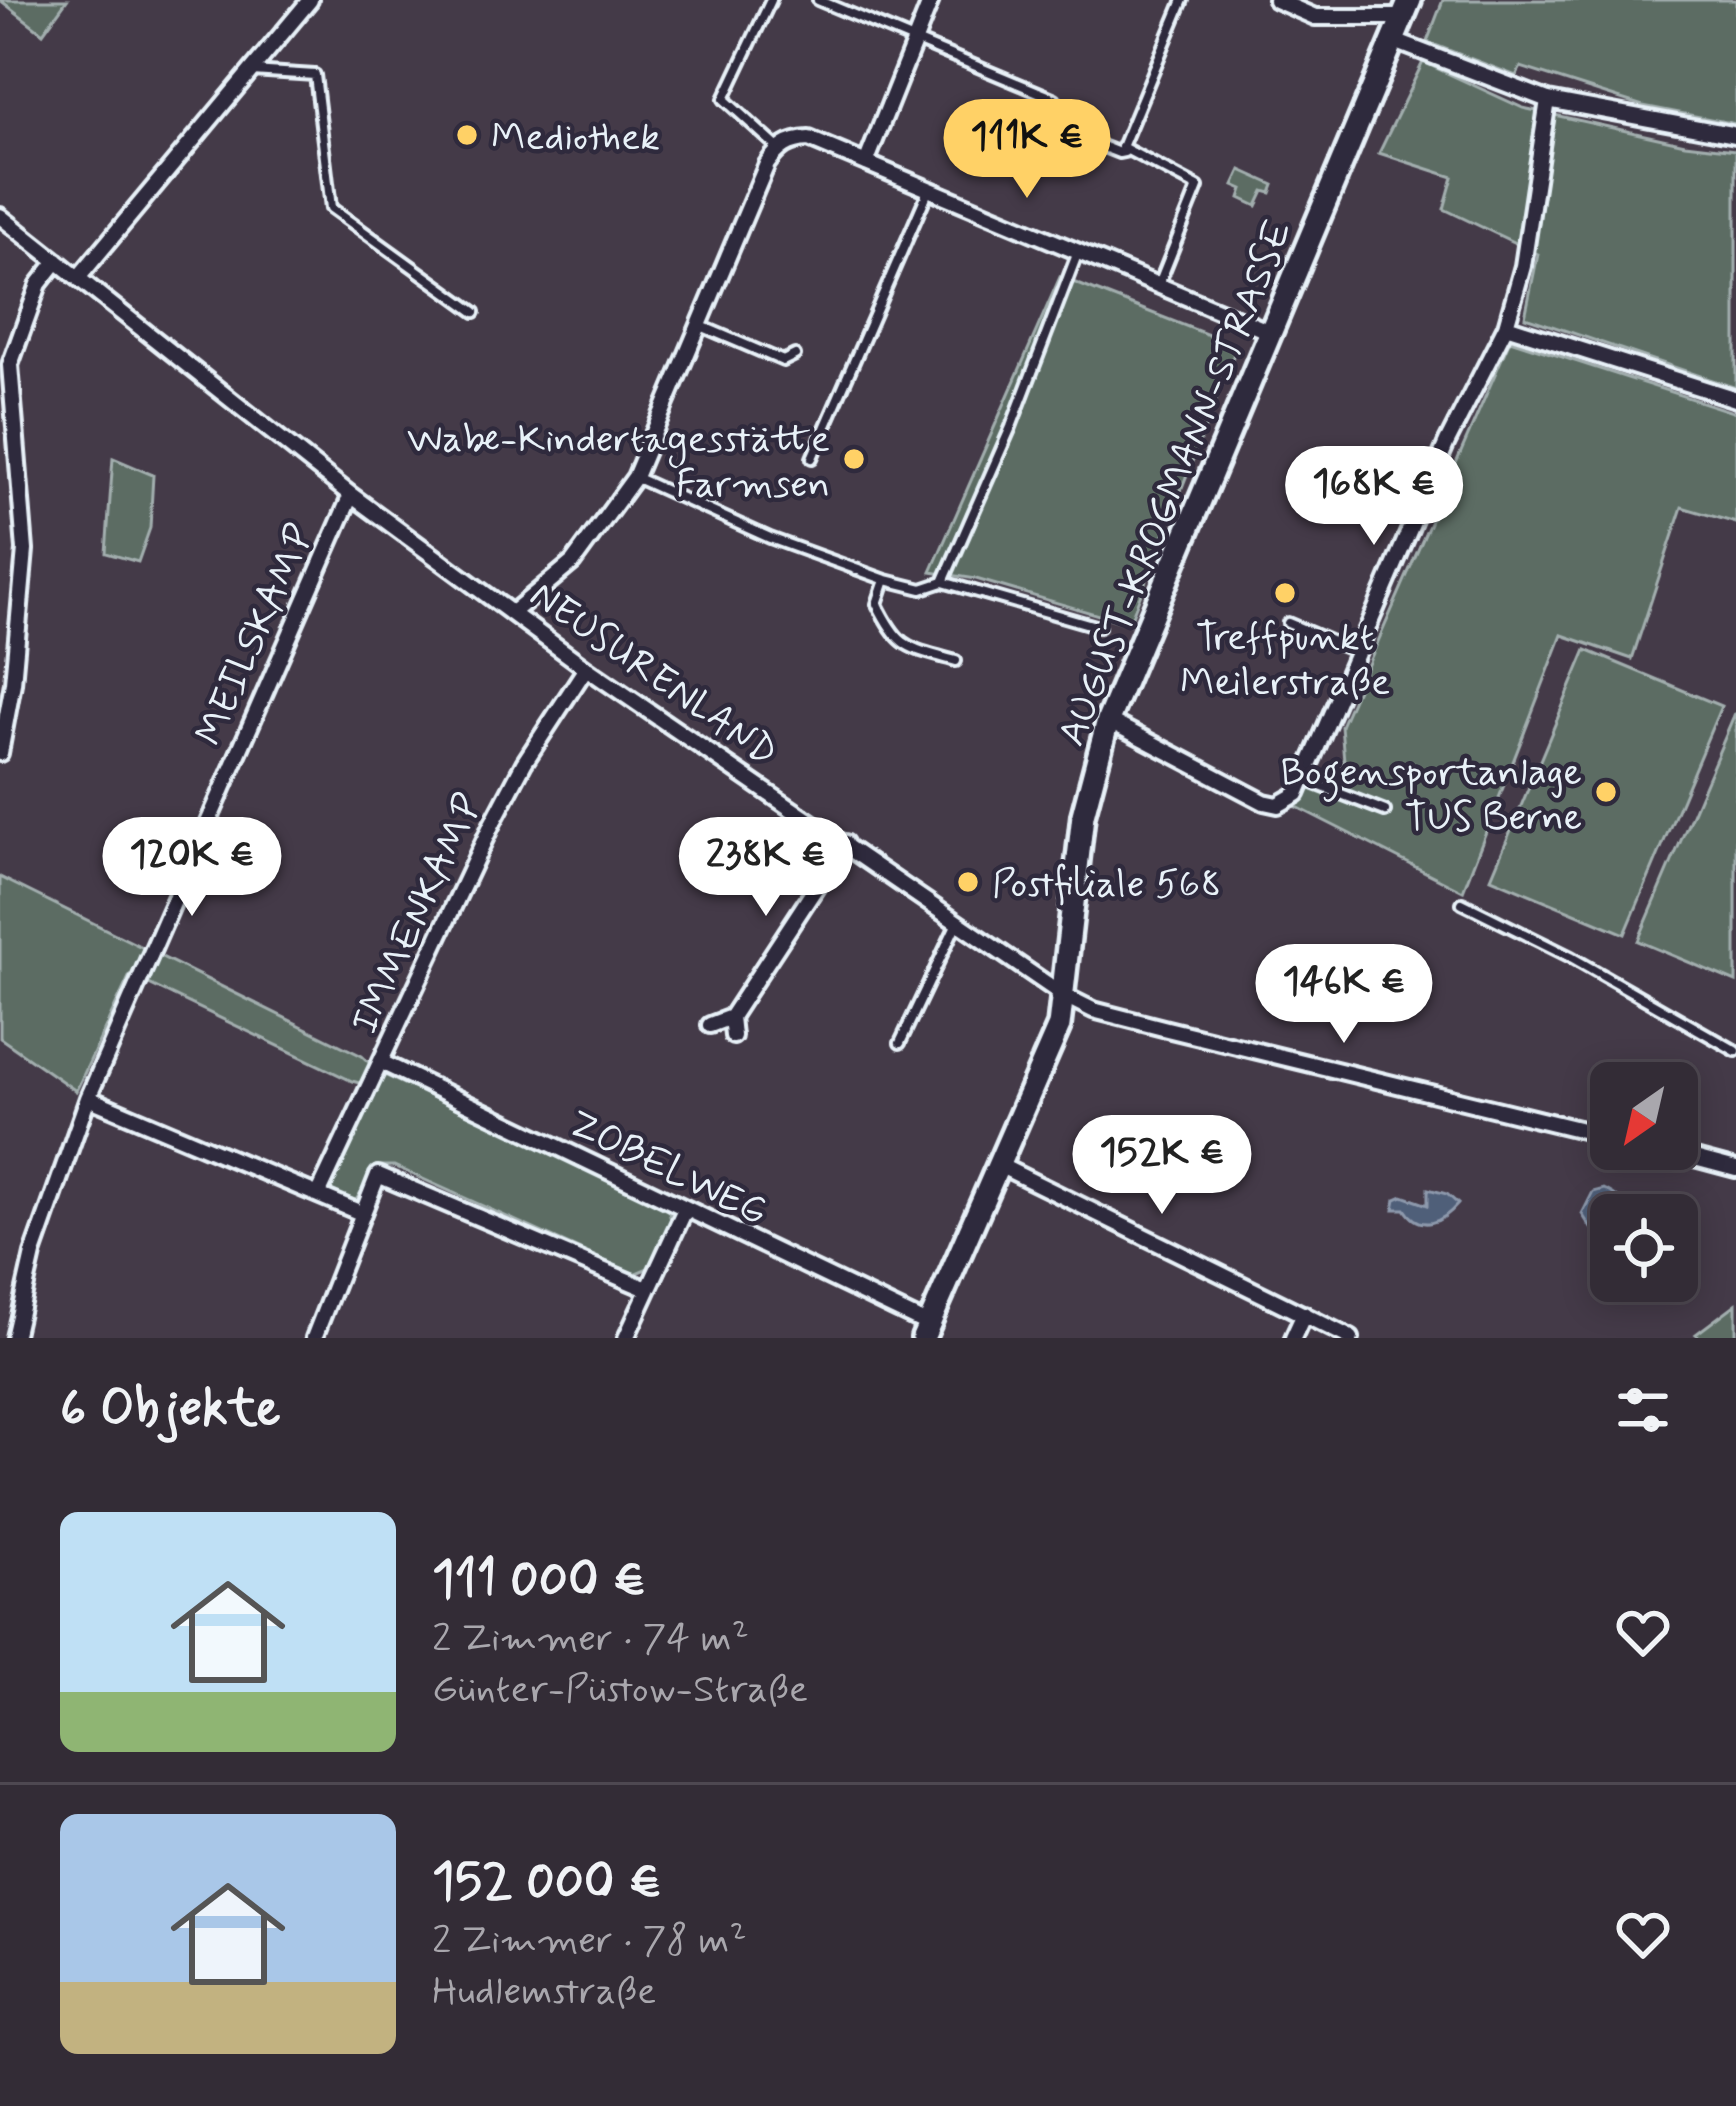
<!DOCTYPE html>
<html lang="de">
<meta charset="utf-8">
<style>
body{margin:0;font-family:Mynerve,sans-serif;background:#3e3842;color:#f1f3f6;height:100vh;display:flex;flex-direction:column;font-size:45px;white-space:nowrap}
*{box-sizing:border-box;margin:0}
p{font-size:39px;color:#a9a7ad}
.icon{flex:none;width:66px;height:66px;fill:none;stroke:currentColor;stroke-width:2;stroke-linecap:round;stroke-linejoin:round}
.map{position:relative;height:1338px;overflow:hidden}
.drawer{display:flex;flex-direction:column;background:#332c36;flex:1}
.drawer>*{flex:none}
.needle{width:78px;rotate:214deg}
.buttons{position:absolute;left:1590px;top:1062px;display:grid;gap:24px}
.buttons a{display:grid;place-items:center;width:108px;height:108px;border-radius:18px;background:#332c36;box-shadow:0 6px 30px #0003,0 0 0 3px #4e4851;font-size:60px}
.price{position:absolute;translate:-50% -102px;padding:0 27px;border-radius:42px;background:#fff;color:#222;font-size:39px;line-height:78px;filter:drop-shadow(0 3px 6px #0008)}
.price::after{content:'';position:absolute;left:50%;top:72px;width:36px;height:27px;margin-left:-18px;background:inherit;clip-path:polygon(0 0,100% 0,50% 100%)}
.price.active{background:#ffd166;color:#111}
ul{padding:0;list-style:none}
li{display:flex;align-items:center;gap:36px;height:300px;padding:0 60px}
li+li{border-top:3px solid #4e4851}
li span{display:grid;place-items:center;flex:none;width:336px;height:240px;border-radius:18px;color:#555}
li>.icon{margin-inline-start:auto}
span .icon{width:144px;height:144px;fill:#fffc;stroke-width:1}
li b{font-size:51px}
h2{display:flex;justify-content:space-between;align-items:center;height:144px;padding:0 60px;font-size:51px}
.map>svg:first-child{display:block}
.green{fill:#5b6c64;stroke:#a2aeae;stroke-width:3}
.water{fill:#505e79;stroke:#8d99ac;stroke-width:3}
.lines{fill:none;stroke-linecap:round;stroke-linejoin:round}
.lane-casing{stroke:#e8f1f8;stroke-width:16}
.street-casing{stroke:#e8f1f8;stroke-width:22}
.secondary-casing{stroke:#e8f1f8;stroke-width:30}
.lane{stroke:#2f2a3d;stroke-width:8}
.street{stroke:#2f2a3d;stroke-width:14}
.secondary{stroke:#2f2a3d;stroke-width:21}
.poi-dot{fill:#ffd166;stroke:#2f2a3d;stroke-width:4.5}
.labels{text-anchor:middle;stroke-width:9;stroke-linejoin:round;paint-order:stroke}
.poi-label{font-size:39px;fill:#e8f1f8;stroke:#2f2a3d;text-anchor:start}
.street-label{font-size:39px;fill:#e8f1f8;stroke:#2f2a3d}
</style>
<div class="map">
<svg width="1736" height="1338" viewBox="0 0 1736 1338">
<rect width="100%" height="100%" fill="#443a48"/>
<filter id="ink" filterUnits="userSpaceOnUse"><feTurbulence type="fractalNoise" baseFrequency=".00833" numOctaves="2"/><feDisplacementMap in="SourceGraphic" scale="24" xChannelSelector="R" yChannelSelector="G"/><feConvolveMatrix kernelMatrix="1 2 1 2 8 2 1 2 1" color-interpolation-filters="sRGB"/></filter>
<g filter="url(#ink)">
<!-- green -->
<path class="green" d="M0 0H67L43 33Z
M1443 0H1736V124L1643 106 1521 67 1516 76 1427 42Z
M1423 62 1523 108 1685 144 1736 150V388L1525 317 1538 254 1444 209 1453 177 1379 153Z
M1241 170 1274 185 1271 193 1264 191 1257 206 1240 198 1243 189 1234 185Z
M1060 277 1237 346 1129 624 976 579 931 572Z
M1510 340 1736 413V523L1682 507 1632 659 1562 635 1463 891 1293 805 1309 779 1334 787 1344 761 1341 726Z
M113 458 153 475 150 528 138 562 106 553Z
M1586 650 1721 706 1625 934 1491 878Z
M1735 714H1736V982L1638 941Z
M0 877 362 1056 380 1073 664 1205C681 1223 662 1247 653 1266L634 1274 394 1166H376L355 1202 327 1190 371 1086 352 1081 130 975 76 1091 0 1038Z
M1736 1304V1338H1701L1696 1334Z"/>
<!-- water -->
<path class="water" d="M1428 1189 1447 1194 1458 1204C1442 1223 1420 1233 1405 1209H1394L1396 1199 1403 1196 1428 1205Z
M1604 1189C1617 1195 1624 1201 1624 1215H1611V1233L1606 1235 1591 1228 1582 1214 1593 1192Z"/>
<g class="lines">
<defs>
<path id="lane" d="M771 0 724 99 778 148
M818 0 1055 99
M252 71 315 75 331 208 475 312
M1045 124 1119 153 1124 152
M1159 284 1198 187 1122 147 1183 0
M701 326 783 361 795 355
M812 458 929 189
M637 478 770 538 886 580 922 589 943 582 1099 627
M885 580 877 604C900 651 908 647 956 661
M943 582 1011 427 1078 252
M1288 623 1356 652
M1305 780 1385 811
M1462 903 1571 957 1736 1051
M900 1043 957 923"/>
<path id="street" d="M1276 0 1315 17H1402
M1392 40 1548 100 1736 135
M866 163 931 0
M0 216 351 495 586 668 1063 995 1093 1010 1167 1029 1611 1137
M78 278 310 0
M1506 326 1736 399
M512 613 573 562 635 477 767 164C779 147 788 140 809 139L1272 333
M1108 720 1264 802 1278 805 1297 794 1447 442 1506 326 1523 266 1548 100
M0 753 13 683 25 550 10 365 39 284 57 261
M731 1017 733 1036
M710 1025 731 1017 845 843
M381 1062 929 1325
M88 1098 361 1213
M1661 1149 1736 1169
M999 1165 1351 1338
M318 1195 491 826 524 763 586 668
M14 1338 33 1254 88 1098 351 495
M314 1338 378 1175 647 1289
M626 1338 685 1210
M1293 1338 1304 1314"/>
<path id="secondary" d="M923 1338 1059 1026 1083 815 1108 720 1410 0"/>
</defs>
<!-- lane casing -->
<use href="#lane" class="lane-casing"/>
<!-- street casing -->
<use href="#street" class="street-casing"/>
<!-- secondary casing -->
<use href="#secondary" class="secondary-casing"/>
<!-- lane -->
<use href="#lane" class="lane"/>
<!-- street -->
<use href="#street" class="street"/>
<!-- secondary -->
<use href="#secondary" class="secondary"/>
</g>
</g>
<!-- markers -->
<g class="poi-dot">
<circle cx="467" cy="135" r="12"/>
<circle cx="854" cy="459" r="12"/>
<circle cx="1285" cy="593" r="12"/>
<circle cx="1606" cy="792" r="12"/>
<circle cx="968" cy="882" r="12"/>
</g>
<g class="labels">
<!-- poi labels -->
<g class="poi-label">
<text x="491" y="149">Mediothek</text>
<text x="830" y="451" text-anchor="end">Wabe-Kindertagesstätte<tspan x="830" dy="45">Farmsen</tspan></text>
<text x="1285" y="649" text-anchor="middle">Treffpunkt<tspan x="1285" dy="45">Meilerstraße</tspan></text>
<text x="1582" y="784" text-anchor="end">Bogensportanlage<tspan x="1582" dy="45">TUS Berne</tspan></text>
<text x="992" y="896">Postfiliale 568</text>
</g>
<!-- street labels -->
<g class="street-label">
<text transform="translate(1173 482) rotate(-68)" y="14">AUGUST-KROGMANN-STRASSE</text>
<text transform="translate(253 634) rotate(-66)" y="14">MEILSKAMP</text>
<text transform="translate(655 672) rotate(35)" y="14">NEUSURENLAND</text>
<text transform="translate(415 913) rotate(-65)" y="14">IMMENKAMP</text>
<text transform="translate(669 1166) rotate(26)" y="14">ZOBELWEG</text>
</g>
</g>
</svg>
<div class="buttons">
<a><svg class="needle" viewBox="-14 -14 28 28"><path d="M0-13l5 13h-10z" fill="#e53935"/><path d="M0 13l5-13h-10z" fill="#a9a7ad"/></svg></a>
<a><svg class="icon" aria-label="locate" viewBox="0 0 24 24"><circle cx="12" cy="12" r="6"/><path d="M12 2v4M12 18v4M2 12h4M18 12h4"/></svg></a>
</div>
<b class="price active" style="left:1027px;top:201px">111K €</b>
<b class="price" style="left:1374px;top:548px">168K €</b>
<b class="price" style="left:192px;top:919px">120K €</b>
<b class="price" style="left:766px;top:919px">238K €</b>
<b class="price" style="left:1344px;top:1046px">146K €</b>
<b class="price" style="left:1162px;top:1217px">152K €</b>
</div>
<section class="drawer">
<h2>6 Objekte<svg class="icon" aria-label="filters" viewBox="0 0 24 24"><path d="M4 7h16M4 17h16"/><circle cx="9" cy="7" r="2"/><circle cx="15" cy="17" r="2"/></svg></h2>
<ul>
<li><span style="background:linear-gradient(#bfe0f5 75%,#8fb573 0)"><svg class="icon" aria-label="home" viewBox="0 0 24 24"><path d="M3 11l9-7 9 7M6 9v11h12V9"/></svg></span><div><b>111 000 €</b><p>2 Zimmer · 74 m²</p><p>Günter-Püstow-Straße</p></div><svg class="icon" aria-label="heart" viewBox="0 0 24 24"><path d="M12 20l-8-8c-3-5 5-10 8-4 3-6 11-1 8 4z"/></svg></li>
<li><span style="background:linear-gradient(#a9c7e8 70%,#c2b280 0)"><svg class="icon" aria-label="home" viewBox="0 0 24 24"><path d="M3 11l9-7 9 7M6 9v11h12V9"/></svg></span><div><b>152 000 €</b><p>2 Zimmer · 78 m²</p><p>Hudlemstraße</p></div><svg class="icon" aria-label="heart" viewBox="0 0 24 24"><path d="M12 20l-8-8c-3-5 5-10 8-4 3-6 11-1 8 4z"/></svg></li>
</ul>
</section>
